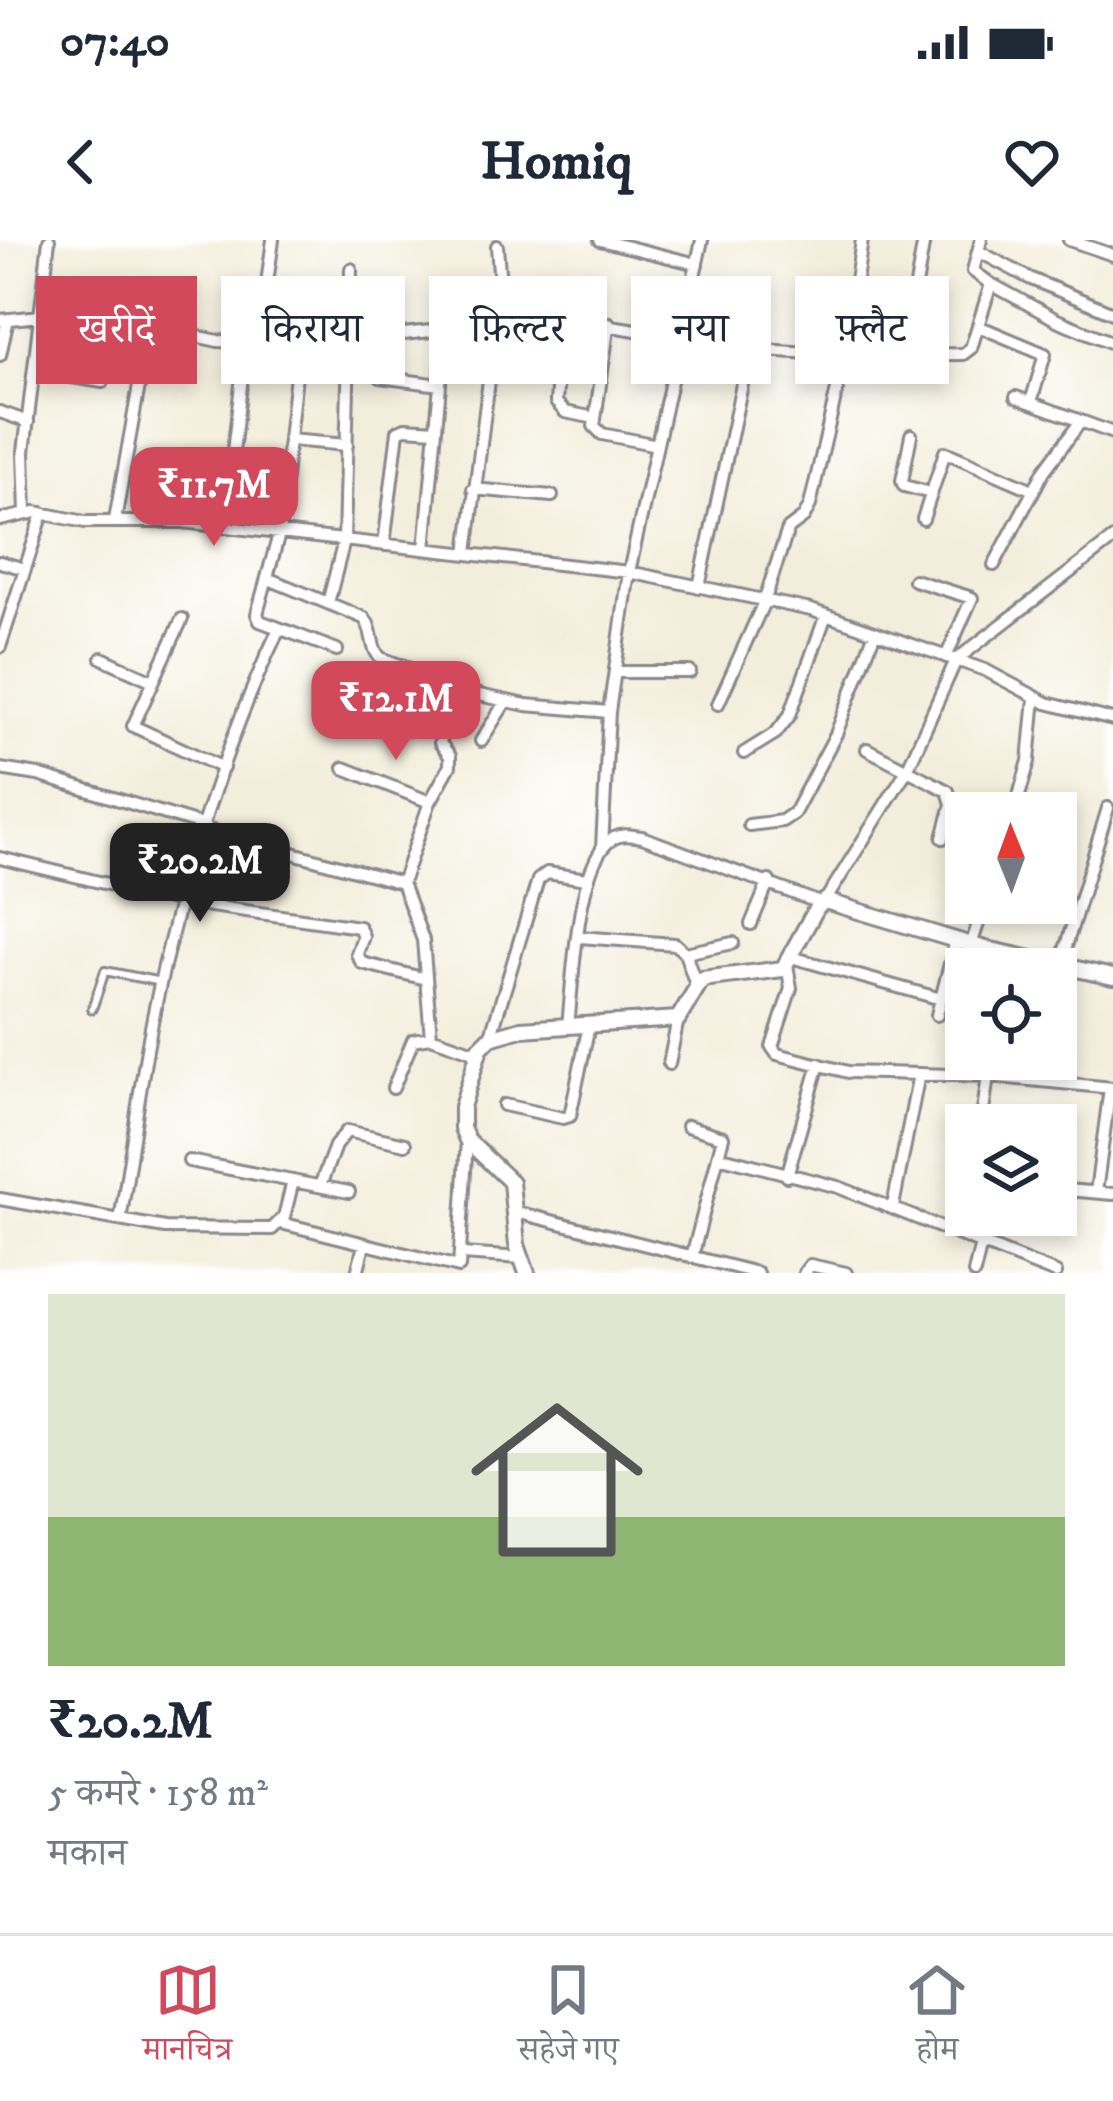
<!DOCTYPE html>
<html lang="hi">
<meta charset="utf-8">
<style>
body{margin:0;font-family:"IM FELL DW Pica","Noto Serif Devanagari",serif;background:#f6f6f7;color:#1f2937;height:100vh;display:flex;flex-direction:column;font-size:45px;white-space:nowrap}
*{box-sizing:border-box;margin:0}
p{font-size:39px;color:#747a83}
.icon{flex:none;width:66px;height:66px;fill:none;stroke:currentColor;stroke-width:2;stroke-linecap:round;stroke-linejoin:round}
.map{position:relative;height:1033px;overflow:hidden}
.drawer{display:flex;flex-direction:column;background:#fff;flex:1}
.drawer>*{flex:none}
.hud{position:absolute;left:36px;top:36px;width:1041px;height:108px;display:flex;gap:24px}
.needle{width:78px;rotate:359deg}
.tools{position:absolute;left:945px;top:552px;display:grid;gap:24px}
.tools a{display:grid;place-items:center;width:132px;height:132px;border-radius:0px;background:#fff;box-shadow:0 6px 18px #0003;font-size:60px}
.price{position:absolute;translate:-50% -102px;padding:0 27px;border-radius:24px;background:#d1495b;color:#fff;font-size:39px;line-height:78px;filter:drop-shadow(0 3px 6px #0008)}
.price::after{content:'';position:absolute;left:50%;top:72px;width:36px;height:27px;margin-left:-18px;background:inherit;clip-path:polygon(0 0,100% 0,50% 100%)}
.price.current{background:#222;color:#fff}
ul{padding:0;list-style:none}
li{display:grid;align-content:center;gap:24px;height:636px;padding:0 48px}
li span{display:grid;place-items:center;height:372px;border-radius:0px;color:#555}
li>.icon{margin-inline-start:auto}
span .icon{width:216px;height:216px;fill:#fffc;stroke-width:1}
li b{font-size:51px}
.chip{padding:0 42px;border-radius:0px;background:#fff;box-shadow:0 6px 18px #0003;font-size:42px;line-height:108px}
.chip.current{background:#d1495b;color:#fff}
.status{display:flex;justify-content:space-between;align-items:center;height:84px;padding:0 60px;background:#fff;direction:ltr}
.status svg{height:33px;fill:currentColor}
header{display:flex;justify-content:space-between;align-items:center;height:156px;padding:0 48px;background:#fff;font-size:54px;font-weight:700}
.dock{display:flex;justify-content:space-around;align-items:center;height:168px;border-top:3px solid #e0e1e3;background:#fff;font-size:33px;color:#747a83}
.dock a{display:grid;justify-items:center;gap:6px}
.dock .current{color:#d1495b}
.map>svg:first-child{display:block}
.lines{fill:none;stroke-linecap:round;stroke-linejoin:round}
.service-casing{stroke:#8a888b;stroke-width:12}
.minor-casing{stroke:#8a888b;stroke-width:16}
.tertiary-casing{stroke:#8a888b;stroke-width:20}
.service{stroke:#fff;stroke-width:6}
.minor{stroke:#fff;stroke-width:10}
.tertiary{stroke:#fff;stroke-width:14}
</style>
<div class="status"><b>07:40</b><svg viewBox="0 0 49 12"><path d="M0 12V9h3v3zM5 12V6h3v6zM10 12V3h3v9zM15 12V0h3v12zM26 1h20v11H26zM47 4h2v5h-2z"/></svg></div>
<header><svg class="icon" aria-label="back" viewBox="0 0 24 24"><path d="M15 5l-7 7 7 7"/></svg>Homiq<svg class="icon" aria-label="heart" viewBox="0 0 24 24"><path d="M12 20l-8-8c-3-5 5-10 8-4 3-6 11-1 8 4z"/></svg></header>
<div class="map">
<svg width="1113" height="1033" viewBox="0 0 1113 1033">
<rect width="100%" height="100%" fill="#fff"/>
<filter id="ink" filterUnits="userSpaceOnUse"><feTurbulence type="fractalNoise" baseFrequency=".00833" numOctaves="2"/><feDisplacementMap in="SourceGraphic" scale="24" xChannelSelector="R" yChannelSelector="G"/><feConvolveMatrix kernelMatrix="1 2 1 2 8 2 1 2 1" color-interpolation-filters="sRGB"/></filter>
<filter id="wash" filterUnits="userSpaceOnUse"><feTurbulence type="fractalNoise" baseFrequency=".004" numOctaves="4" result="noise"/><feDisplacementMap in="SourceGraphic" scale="48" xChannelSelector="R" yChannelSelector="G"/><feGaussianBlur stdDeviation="2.7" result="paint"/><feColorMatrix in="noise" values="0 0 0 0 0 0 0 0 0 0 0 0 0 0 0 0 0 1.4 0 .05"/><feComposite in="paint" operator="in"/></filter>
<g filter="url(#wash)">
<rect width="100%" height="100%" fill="#f3eedb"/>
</g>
<g filter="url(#ink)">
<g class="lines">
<defs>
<path id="service" d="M92 769 105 731 161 742"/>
<path id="minor" d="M600 0 697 24
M981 0 973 31 991 44
M1069 0 1113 15
M497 6 503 84
M978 11 1031 39 1113 73
M265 57 273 0
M0 80 41 76
M40 83 128 81 218 101 349 107
M562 83 556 162 565 172 595 178
M609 83 594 186 602 194 657 205
M978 86 1045 114 1031 162
M350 100 484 85 586 82 680 97
M678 105 845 115 963 114 971 108 991 44 1057 80 1113 103
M299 106 279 294 257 374 260 381 337 410
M904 114 924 0
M0 115 8 79
M34 131 103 142
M380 137 440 145
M1016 157 1113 193
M0 172 28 182
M911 195 902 241 904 246 931 253
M289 200 347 205
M473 249 552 256
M26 273 24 212 49 0
M923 279 945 212 1033 250
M0 280 36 272 85 282H182L629 332 811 370 985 430 1047 463 1113 480
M115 280 150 84
M224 287 246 103
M384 305 398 191 405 188 436 190
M425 309 445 90
M467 313 496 85
M0 322 25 329
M994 325 1044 231 1081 181
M269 339 364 378C375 390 369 408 381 418L479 455 526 465 609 472
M914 340 972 358 946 417
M699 347 744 135
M328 363 344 301 351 29
M182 379 133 486 223 528
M0 407 43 273
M102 418 153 441
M615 432H690
M718 464 764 362 788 289 804 277 810 265 845 115 862 0
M384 482 402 425
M481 501 506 461
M867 509 948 551 952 564 943 598
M744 513 776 493 790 475 826 375
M344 528 430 562
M0 529 38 535 205 586
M1014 573 1029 521 1035 458
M749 585 782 581 794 573 836 494 875 392
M205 589 402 643
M602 608 609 472 629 332 702 0
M0 618 182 662 359 687 363 696 357 714 362 723 426 739
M825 661 907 530 956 420 1113 299
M751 684 769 641
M579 697 675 704 685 713 696 745
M971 705 985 663
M685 713 733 703
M791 717 941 759
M787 725 791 748 772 807 777 814 848 832 988 836 1113 848
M1060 726 1108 568
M937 775 956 700
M568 786C573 744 576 618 614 598 624 593 632 596 642 597L820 663
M431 797 423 700 402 643 430 562 450 526V516L440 503 454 442
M490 798 538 640 547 633 587 639
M669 824 678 779
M393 848 413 800 431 797 477 813
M504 865 563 878 570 876 589 785
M981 885 988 836
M687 886 723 897 692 1017
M718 916 838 947 1056 1033
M189 921 349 952
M787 936 819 824
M320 946 335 906 347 891 405 904
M1056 949 1113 954
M1096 952 1110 848
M0 959 165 988 272 989 284 977 293 941
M893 966 919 834
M516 972 757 1033
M120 980C132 911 140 841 154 772 179 648 225 502 279 389
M281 983 459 1027 467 900
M962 995 966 975
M462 1014 521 1018
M357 1033 364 1005
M804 1033 810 1025 846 1033
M974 1033 981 1004"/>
<path id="tertiary" d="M527 1033 517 1005 511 942 467 900 462 888V867L480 808 490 798 521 789 678 779 702 739 783 729 817 667 825 661 982 708 1113 737"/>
</defs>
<!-- service casing -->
<use href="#service" class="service-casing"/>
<!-- minor casing -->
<use href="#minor" class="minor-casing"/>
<!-- tertiary casing -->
<use href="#tertiary" class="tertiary-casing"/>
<!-- service -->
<use href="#service" class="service"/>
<!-- minor -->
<use href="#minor" class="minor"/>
<!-- tertiary -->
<use href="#tertiary" class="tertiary"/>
</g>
</g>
</svg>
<div class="tools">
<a><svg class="needle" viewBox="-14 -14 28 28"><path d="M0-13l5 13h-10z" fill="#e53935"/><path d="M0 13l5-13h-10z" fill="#747a83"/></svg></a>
<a><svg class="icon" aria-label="locate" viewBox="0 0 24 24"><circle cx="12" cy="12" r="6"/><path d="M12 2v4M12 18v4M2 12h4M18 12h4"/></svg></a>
<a><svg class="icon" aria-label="layers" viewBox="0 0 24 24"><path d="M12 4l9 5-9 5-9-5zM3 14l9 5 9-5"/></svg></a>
</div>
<b class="price" style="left:214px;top:309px">₹11.7M</b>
<b class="price" style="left:396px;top:523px">₹12.1M</b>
<b class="price current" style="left:200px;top:685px">₹20.2M</b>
<div class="hud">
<a class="chip current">खरीदें</a>
<a class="chip">किराया</a>
<a class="chip">फ़िल्टर</a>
<a class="chip">नया</a>
<a class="chip">फ़्लैट</a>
</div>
</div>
<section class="drawer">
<ul>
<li><span style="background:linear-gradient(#dfe7d0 60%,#8fb573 0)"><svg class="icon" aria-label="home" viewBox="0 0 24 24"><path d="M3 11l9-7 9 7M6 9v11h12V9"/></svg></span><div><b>₹20.2M</b><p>5 कमरे · 158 m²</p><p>मकान</p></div></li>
</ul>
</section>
<nav class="dock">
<a class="current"><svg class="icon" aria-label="map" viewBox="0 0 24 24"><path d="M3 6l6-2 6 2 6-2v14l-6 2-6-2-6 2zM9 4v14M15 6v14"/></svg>मानचित्र</a>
<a><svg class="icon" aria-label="saved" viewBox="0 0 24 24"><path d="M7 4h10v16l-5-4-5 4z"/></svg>सहेजे गए</a>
<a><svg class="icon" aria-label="home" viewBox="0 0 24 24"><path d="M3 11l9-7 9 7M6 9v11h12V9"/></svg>होम</a>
</nav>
